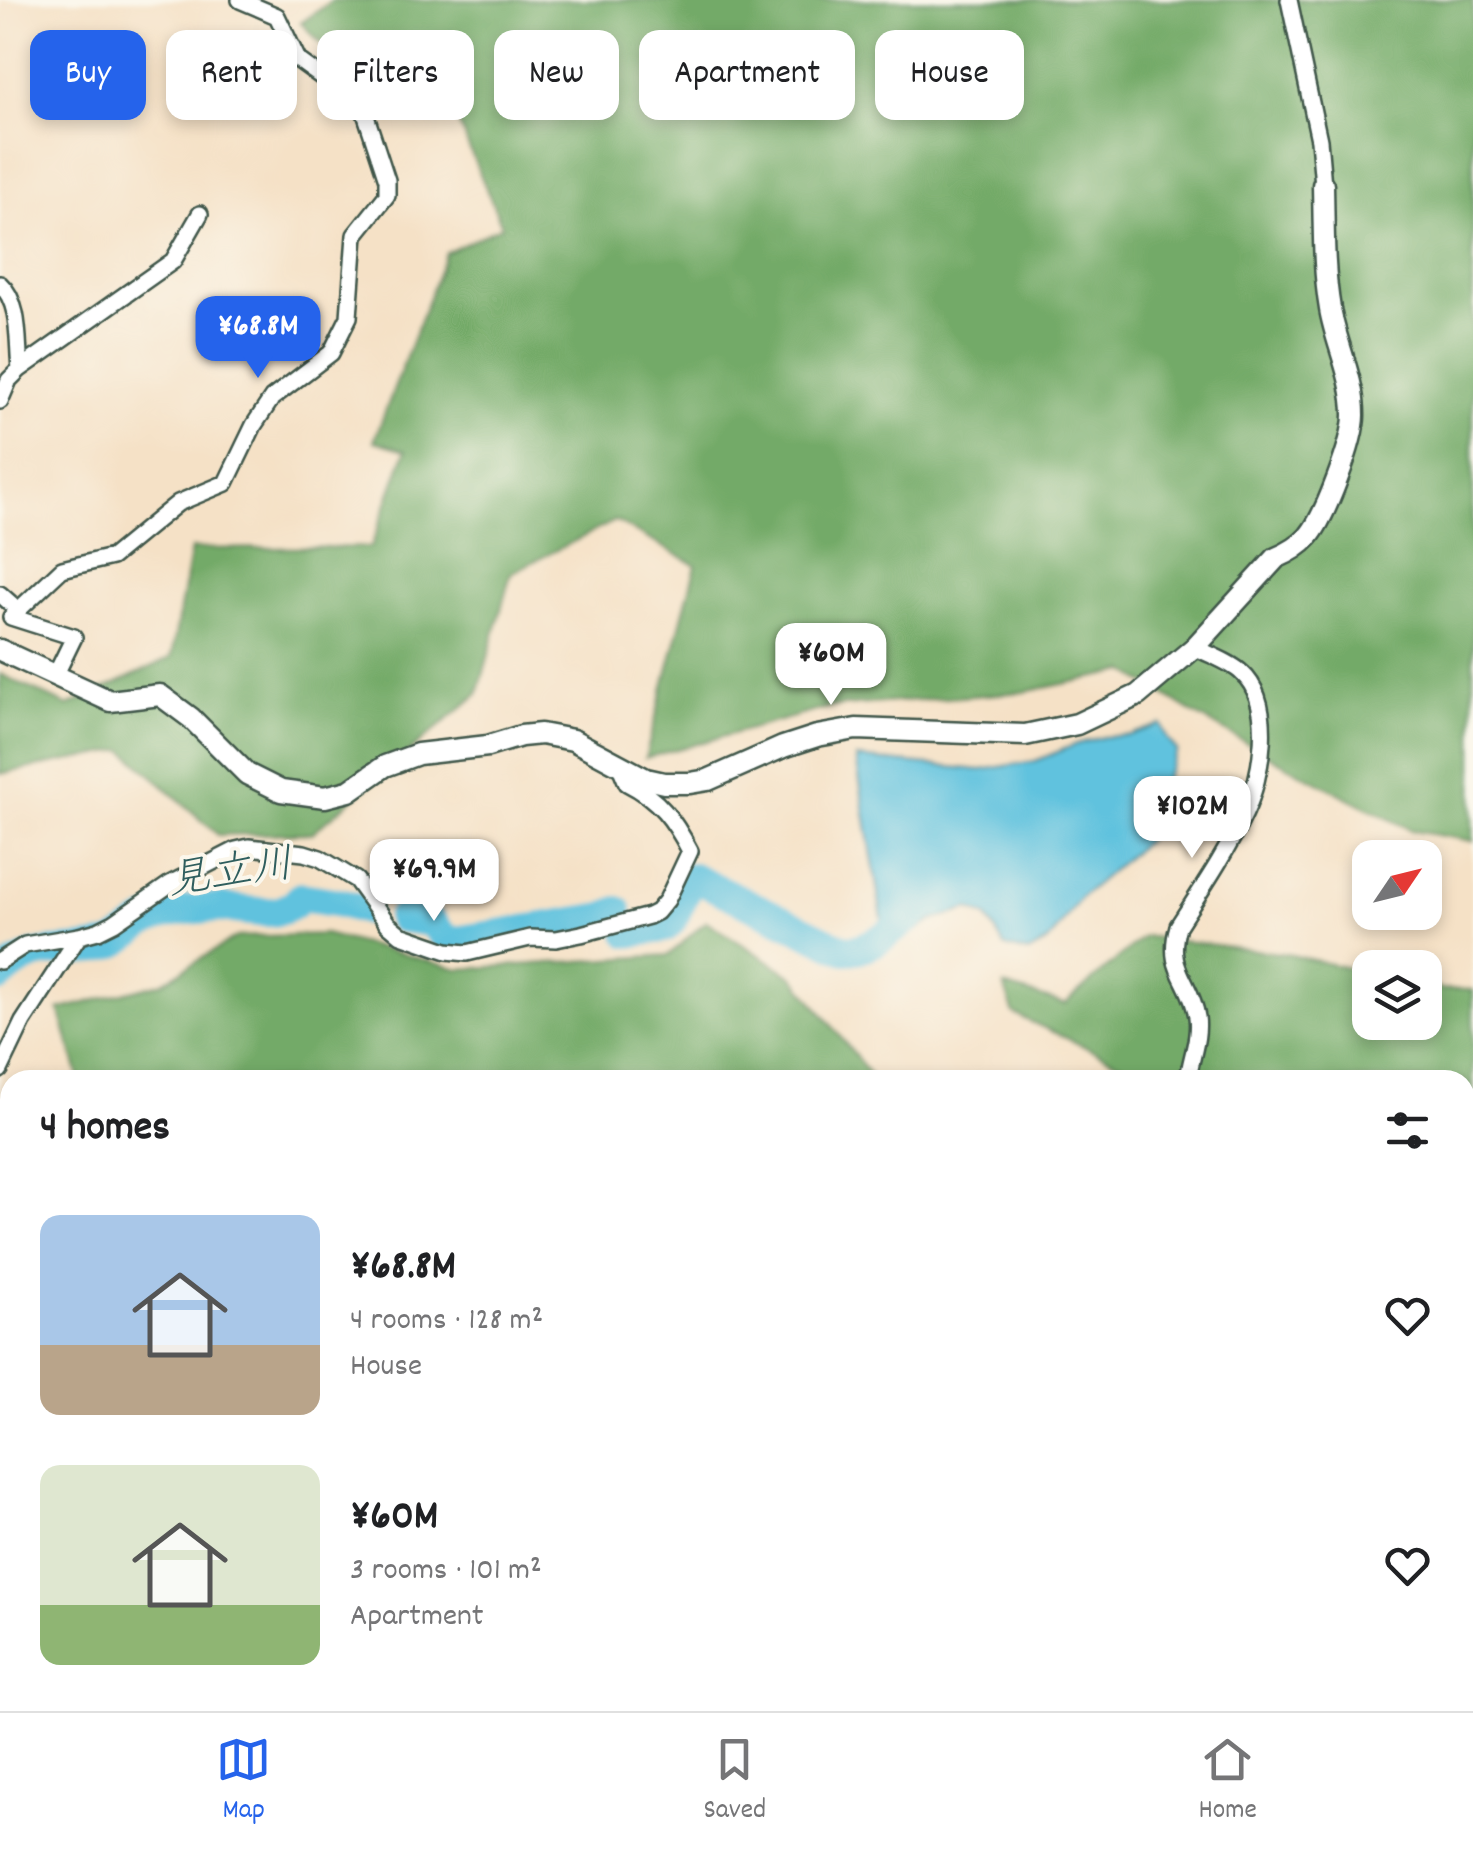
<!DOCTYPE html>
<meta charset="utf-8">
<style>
body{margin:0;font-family:Dekko,"Klee One",sans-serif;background:#f2f2f2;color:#202124;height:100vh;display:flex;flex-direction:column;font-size:38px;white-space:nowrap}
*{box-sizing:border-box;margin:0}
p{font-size:32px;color:#757577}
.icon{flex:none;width:55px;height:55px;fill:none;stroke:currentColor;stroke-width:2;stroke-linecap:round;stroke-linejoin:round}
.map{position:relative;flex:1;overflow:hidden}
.side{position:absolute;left:0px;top:1070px;width:1475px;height:642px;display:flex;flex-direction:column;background:#fff;border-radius:30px 30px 0 0;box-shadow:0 5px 15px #0003}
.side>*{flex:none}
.top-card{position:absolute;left:30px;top:30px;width:1415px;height:90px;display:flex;gap:20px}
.needle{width:65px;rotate:55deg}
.controls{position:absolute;left:1352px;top:840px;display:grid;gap:20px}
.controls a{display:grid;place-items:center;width:90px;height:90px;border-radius:20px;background:#fff;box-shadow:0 5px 15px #0003;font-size:50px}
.price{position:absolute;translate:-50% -85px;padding:0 22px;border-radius:20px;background:#fff;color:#222;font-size:32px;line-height:65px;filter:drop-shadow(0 2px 5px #0008)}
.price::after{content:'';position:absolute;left:50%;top:60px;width:30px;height:22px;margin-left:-15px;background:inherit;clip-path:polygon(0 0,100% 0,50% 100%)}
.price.on{background:#2563eb;color:#fff}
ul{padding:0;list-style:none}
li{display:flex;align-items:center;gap:30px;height:250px;padding:0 40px}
li span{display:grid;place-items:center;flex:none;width:280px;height:200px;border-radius:20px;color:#555}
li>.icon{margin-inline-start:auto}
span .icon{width:120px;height:120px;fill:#fffc;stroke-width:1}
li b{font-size:42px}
h2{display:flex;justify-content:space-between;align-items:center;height:120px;padding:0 40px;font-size:42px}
.pill{padding:0 35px;border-radius:20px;background:#fff;box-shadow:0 5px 15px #0003;font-size:35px;line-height:90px}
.pill.on{background:#2563eb;color:#fff}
.tabs{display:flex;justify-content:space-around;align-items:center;height:140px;border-top:2px solid #e0e0e0;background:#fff;font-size:28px;color:#757577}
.tabs a{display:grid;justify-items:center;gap:5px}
.tabs .on{color:#2563eb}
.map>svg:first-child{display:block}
.forest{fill:#73aa67;stroke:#49744e;stroke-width:2.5}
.water{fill:#60c2de;stroke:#408089;stroke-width:2.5}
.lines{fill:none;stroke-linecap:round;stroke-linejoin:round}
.river{stroke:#60c2de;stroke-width:30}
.minor-casing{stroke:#3f564a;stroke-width:20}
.tertiary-casing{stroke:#3f564a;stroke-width:25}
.minor{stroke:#fff;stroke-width:15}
.tertiary{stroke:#fff;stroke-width:20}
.labels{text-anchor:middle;stroke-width:8;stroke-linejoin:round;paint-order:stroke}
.water-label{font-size:42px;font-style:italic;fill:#2f5e5e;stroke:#fbf7ec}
</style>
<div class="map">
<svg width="1473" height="1711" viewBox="0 0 1473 1711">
<rect width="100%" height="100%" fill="#fbf7ec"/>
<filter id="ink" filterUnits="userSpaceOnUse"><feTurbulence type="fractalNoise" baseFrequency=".01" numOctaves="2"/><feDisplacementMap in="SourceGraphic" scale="20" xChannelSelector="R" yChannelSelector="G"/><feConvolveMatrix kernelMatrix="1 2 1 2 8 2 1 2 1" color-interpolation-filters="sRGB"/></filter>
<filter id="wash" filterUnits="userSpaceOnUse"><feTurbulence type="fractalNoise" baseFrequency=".0048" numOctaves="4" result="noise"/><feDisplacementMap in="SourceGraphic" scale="40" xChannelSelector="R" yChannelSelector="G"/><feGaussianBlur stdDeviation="2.25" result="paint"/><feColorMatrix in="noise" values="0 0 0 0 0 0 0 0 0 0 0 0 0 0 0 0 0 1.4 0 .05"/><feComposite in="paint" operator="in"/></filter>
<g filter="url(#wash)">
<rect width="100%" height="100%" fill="#f5e1c6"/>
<!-- forest -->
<path class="forest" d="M333 0H1473V841L1413 831 1300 773 1196 715 1126 671 1024 692 830 707 645 758 696 565 615 521 511 573 478 694 312 833 218 835 124 750 0 774V674L68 706 171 658 191 549 371 547 406 450 374 441 446 253 502 226 457 120 380 103 301 23Z
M706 921 794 977 874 1080H80L59 1010 161 983 237 937 325 934 459 969 669 955Z
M1144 936 1287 954 1370 973V1022H1425V985L1441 989 1473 990V1377L1465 1382V1080H1157L1014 1014 1004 986 1065 1004Z
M157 1703H796L791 1711H166Z"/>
<!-- water -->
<path class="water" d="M1161 724 1167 738 1177 751 1166 776 1147 840 1082 896 1049 941 1028 953 1005 947 987 917 969 909 932 921 887 949 856 758 981 770 1035 761 1077 744 1103 737 1130 735Z"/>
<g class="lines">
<!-- river -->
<path class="river" d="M401 918 431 922 449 942 604 917 618 911
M629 933 665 928 672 921 693 877 845 950C872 950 892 930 914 915
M0 978C38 940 63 958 107 946 120 943 130 933 140 926 165 911 193 908 222 908 249 909 281 922 301 897L340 903 365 910"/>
</g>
</g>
<g filter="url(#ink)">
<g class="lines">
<defs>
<path id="minor" d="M1289 0 1319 140 1323 185
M0 284C21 303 17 342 20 369
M0 401 9 380 20 369 173 261 200 214
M0 594 18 610
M55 676 74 637 11 617 62 569 112 557 178 503 226 483 254 425 272 398 331 353 349 317 355 235 387 195V180L363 107 298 60 277 16 240 0
M0 961 25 945 79 936
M0 1070 23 1022 79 936 98 931 114 923 170 884 236 850 249 847 304 853 320 858 356 880 388 924 401 935 447 951 467 953 530 938 556 939 581 934 649 916 657 912 667 900 690 851C674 820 659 799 627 783L619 764
M1188 1080C1190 1059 1200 1039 1197 1017 1191 979 1165 971 1178 926 1201 890 1227 852 1245 813 1262 777 1275 703 1242 673 1231 662 1209 655 1195 647
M0 1314 10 1327
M1465 1347 1473 1344
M1465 1412 1473 1428
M0 1440 10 1437
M0 1454 10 1451
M1465 1571 1473 1568
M1465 1643 1473 1640
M842 1702 852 1711
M911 1711 923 1702
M1076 1711 1088 1702
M1207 1711 1215 1702
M1325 1711 1333 1702
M1383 1711 1465 1710"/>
<path id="tertiary" d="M0 650 110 701 160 695 191 718 247 774 281 791 325 797 349 791 385 766 418 754 488 746 521 736 541 734 573 740 646 779 664 783H690L708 780 783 747 817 736 856 729 1025 735 1077 724 1138 695 1195 647 1276 558C1288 553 1299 547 1308 537 1325 518 1354 440 1354 415 1354 378 1336 344 1330 309 1323 268 1324 227 1323 185"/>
</defs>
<!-- minor casing -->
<use href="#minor" class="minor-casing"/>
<!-- tertiary casing -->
<use href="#tertiary" class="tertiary-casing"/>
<!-- minor -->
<use href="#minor" class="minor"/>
<!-- tertiary -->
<use href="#tertiary" class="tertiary"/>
</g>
</g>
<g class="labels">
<!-- water labels -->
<g class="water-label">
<text transform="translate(230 869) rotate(-8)" y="15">見立川</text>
</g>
</g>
</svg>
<div class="controls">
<a><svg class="needle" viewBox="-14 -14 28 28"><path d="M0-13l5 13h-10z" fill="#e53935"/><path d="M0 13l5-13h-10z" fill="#757577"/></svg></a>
<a><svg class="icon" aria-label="layers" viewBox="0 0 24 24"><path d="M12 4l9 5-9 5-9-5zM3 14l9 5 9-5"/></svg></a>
</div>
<b class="price on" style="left:258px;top:381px">¥68.8M</b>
<b class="price" style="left:831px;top:708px">¥60M</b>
<b class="price" style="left:1192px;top:861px">¥102M</b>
<b class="price" style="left:434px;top:924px">¥69.9M</b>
<div class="top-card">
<a class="pill on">Buy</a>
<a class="pill">Rent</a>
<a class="pill">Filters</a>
<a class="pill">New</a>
<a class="pill">Apartment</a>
<a class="pill">House</a>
</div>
<section class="side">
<h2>4 homes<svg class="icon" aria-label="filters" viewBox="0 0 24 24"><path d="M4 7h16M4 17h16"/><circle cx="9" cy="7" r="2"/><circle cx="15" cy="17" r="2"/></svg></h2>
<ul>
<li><span style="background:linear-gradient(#a9c7e8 65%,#b9a48a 0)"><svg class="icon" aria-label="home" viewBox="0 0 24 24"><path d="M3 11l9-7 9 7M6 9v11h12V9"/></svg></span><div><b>¥68.8M</b><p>4 rooms · 128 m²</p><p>House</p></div><svg class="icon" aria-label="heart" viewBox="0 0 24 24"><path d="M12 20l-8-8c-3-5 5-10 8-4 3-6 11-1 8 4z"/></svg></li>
<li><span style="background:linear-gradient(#dfe7d0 70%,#8fb573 0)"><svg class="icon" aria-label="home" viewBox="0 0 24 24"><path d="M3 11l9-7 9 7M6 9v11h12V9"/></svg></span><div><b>¥60M</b><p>3 rooms · 101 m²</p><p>Apartment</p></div><svg class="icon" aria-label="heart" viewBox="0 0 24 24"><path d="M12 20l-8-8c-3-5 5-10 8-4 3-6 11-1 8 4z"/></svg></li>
</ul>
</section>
</div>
<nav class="tabs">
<a class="on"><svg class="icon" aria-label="map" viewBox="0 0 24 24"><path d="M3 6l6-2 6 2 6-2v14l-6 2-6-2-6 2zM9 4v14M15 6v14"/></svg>Map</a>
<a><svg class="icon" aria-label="saved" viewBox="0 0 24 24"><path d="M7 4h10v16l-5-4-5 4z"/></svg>Saved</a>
<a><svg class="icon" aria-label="home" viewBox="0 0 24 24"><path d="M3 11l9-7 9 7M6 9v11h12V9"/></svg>Home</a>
</nav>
